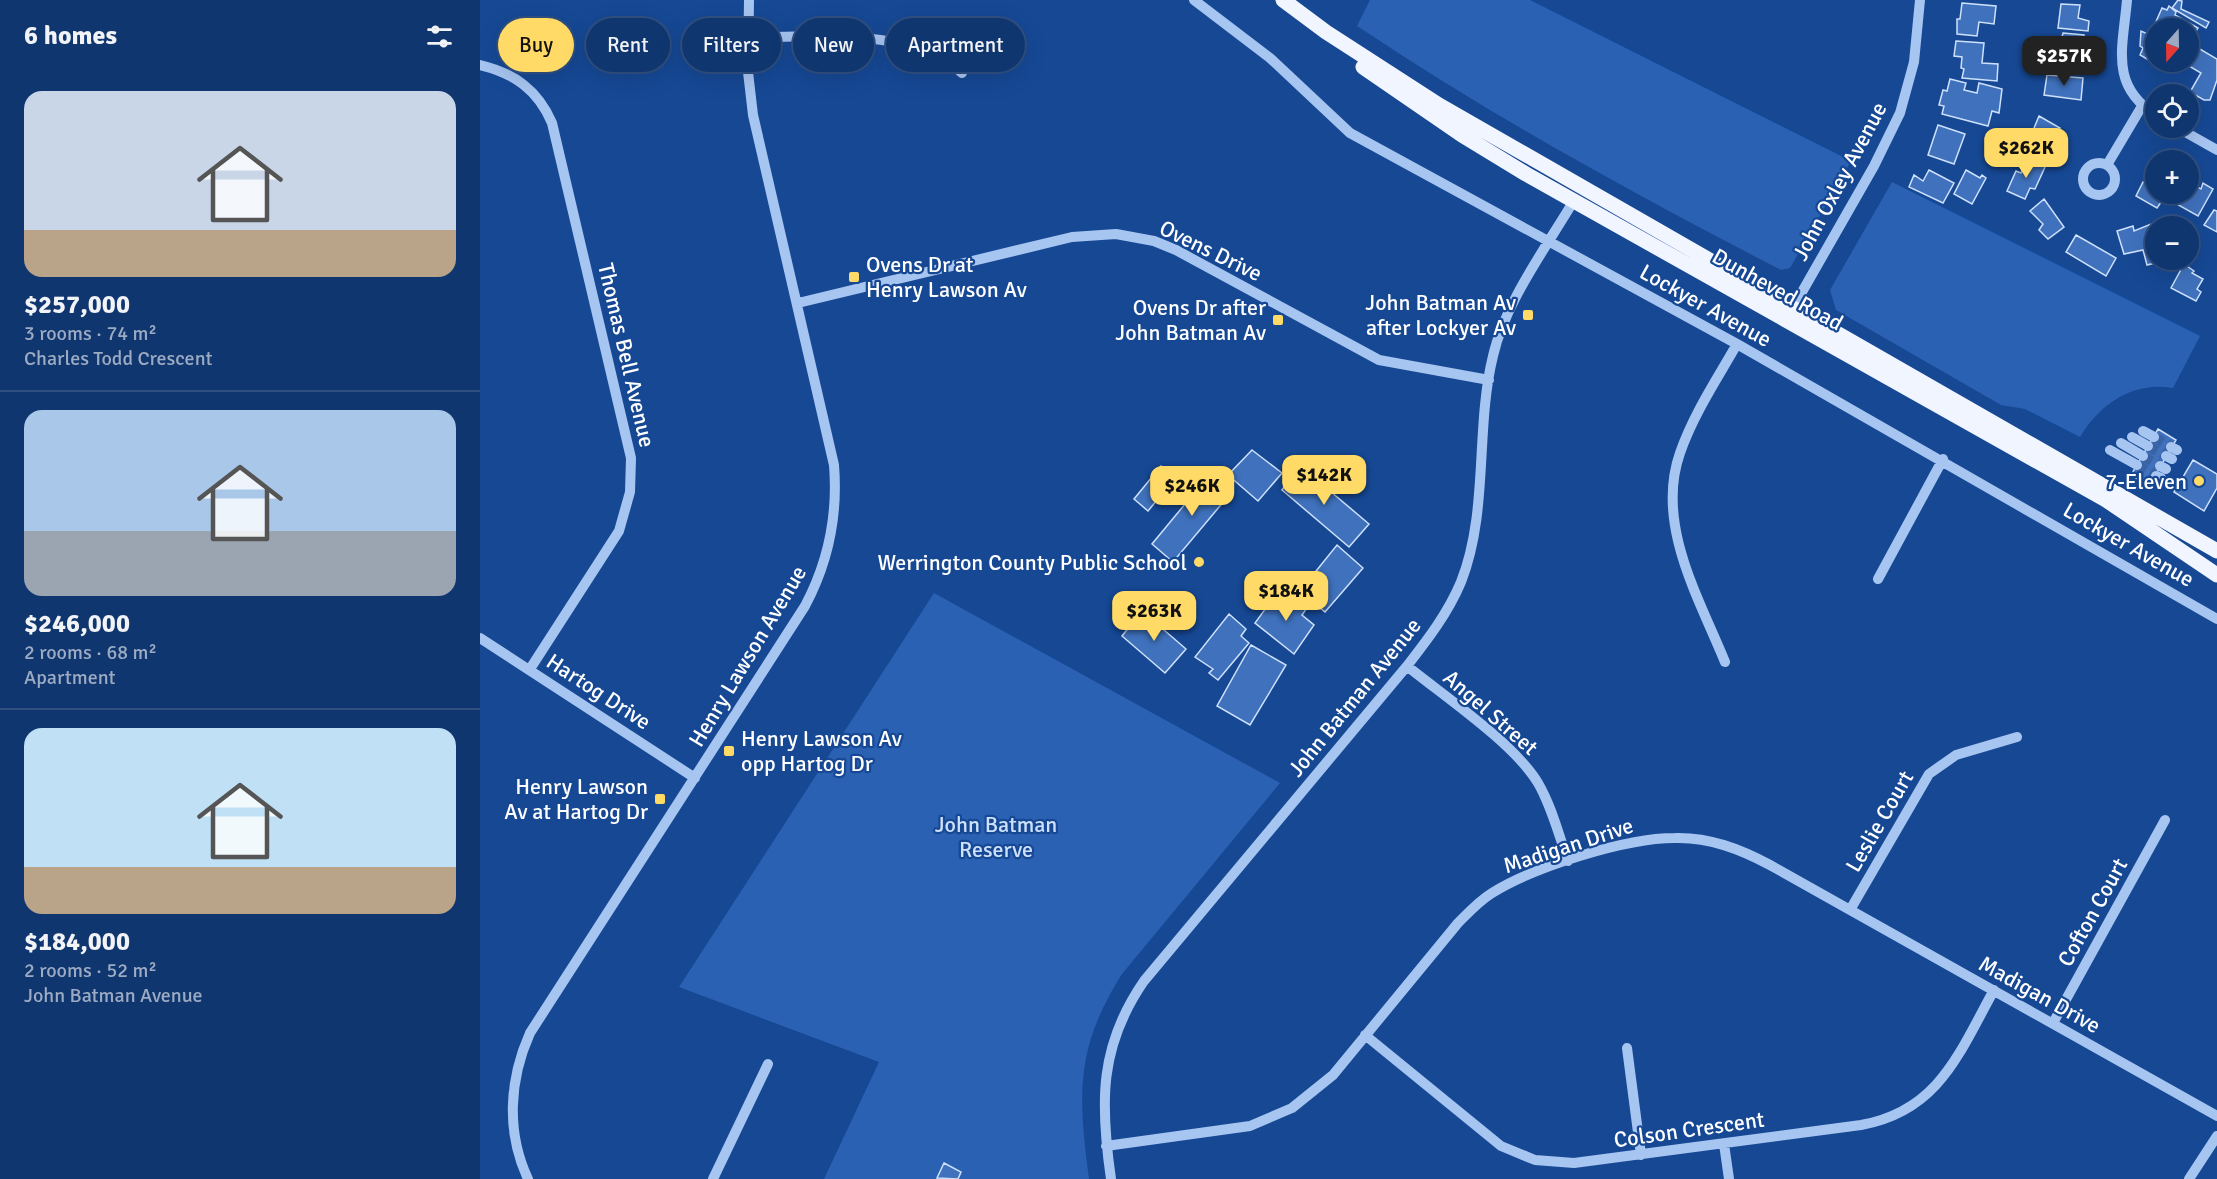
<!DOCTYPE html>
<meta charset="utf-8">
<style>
body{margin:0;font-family:Signika,sans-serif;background:#193e74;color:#f1f3f6;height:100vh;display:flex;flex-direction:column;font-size:22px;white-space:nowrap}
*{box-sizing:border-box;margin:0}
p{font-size:20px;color:#9cabc3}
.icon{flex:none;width:33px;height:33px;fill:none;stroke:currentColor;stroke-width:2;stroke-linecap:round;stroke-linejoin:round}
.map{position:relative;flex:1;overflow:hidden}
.sheet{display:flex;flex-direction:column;background:#10366f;width:480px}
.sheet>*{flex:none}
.hud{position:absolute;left:18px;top:18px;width:570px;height:54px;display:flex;gap:12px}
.needle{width:39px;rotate:200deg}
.fabs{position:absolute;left:1665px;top:18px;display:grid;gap:12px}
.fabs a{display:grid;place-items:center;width:54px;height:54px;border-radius:50%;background:#10366f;box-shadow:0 6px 24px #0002,0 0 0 2px #305082;font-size:30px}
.price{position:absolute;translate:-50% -51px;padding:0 14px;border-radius:12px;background:#ffda66;color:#111;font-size:20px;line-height:39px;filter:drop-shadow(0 2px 3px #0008)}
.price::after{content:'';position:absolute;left:50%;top:36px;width:18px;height:14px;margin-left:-9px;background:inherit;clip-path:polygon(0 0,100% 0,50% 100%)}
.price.active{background:#222;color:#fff}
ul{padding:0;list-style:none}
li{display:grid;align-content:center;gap:12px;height:318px;padding:0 24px}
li+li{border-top:2px solid #305082}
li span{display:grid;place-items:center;height:186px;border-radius:18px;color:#555}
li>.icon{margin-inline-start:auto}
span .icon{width:108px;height:108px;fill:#fffc;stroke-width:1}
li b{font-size:26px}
h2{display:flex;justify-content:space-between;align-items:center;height:72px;padding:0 24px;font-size:26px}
.chip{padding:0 21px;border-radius:27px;background:#10366f;box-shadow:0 6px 24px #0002,0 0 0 2px #305082;font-size:21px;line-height:54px}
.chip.active{background:#ffda66;color:#111}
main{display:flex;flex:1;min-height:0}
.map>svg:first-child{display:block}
.green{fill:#2a61b3}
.building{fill:#3f71bc;stroke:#cee1fc;stroke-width:1.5}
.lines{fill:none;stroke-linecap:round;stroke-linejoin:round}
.minor-tunnel{stroke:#3963a4;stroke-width:10;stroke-dasharray:10 5;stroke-linecap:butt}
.minor{stroke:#a7c5f1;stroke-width:10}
.major{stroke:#f0f5ff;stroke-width:15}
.poi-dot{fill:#ffda66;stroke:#164894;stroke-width:2}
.labels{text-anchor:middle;stroke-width:4.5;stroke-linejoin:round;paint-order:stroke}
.street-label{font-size:22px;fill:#fff;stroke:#164894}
.poi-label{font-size:22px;fill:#fff;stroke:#164894;text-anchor:end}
.park-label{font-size:22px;fill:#cee1fc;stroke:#164894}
</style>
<main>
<section class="sheet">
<h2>6 homes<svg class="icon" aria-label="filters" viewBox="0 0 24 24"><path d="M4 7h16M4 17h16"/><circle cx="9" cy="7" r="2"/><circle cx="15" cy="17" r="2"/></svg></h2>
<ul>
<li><span style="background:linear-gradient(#c9d6e8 75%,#b9a48a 0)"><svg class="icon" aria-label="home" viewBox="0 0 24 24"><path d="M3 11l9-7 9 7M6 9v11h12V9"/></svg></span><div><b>$257,000</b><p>3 rooms · 74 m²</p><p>Charles Todd Crescent</p></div></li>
<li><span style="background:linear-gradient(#a9c7e8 65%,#9aa5b1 0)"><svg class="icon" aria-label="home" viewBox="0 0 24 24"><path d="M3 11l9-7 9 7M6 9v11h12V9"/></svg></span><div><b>$246,000</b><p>2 rooms · 68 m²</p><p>Apartment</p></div></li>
<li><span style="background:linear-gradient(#bfe0f5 75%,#b9a48a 0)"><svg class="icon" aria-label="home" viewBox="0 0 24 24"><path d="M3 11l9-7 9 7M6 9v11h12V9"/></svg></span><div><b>$184,000</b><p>2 rooms · 52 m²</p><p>John Batman Avenue</p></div></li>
</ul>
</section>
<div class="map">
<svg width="1737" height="1179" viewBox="0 0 1737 1179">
<rect width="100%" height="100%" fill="#164894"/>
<!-- green -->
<path class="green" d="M890 0H1050L1371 161 1310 268 1301 270C1156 195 1013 117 877 26Z
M1412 182 1720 336 1693 388C1653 381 1620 404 1600 437L1545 409 1521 405 1356 310 1350 290Z
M454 593 800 783 642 974C595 1048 598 1095 609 1179H344L399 1062 199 987Z"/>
<!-- building -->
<path class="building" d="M1698 0 1702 1 1701 9 1729 22 1726 28 1692 8Z
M1482 3 1516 6 1514 24 1499 22 1497 36 1477 34V19H1480Z
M1581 4 1600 5 1598 18 1609 21 1608 31 1578 28Z
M1689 6 1696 12 1695 15 1718 28 1708 43V28H1676L1674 63 1660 55 1663 48 1660 46 1661 31 1670 35 1682 8 1687 10Z
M1583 33 1604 35 1598 72 1579 70 1584 42 1581 41Z
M1476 41 1504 43 1502 63 1518 64 1517 81 1482 78 1484 69 1481 68 1482 57 1474 56Z
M1713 45 1737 59V80L1730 100H1724L1710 92 1721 73 1704 63 1708 62V54Z
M1567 75 1603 78 1601 100 1564 95Z
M1470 79 1486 83 1484 90 1497 93 1499 83 1522 89 1519 113 1512 111 1508 126 1462 114 1464 106 1459 105 1463 90 1467 91Z
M1559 116 1580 128 1574 140 1581 145 1577 158 1547 145Z
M1458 125 1485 134 1474 164 1448 155Z
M1685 152 1699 160H1680Z
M1547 158 1565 167 1555 189 1550 188 1545 199 1527 191 1536 171 1541 173Z
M1674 165H1676V185L1666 179Z
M1449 170 1474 183 1463 203 1429 187 1434 175 1443 181Z
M1486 170 1500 178 1502 175 1506 178 1492 204 1474 194Z
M1663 182 1676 189V194L1686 195 1677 208 1656 196Z
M1708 182 1721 189 1723 183 1733 189 1718 216 1693 202 1698 194H1708Z
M1564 199 1584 227 1568 239 1559 230 1563 224 1550 211Z
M1734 210 1737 211V232L1724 225Z
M1676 222V260H1687L1667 265 1663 250 1644 254 1637 231 1653 226 1654 231Z
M1596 235 1636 258 1626 276 1586 252Z
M1704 264 1714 271 1712 273 1723 279 1717 289 1721 292 1716 301 1691 288Z
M1678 429 1696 440 1669 486 1651 475Z
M772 450 802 473 778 501 748 475Z
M1713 460 1737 474V488L1724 511 1694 492Z
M818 464 889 524 869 547 802 490 807 483 804 480Z
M681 466 696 477 668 511 654 499Z
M734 469 747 481 742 487 750 494 693 562 672 544Z
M857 545 883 568 845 612 820 591Z
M781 578 793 589 783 601 770 590Z
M797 593 808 602 813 597 827 608 822 615 834 625 814 654 775 623Z
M662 611 706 649 685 673 642 636Z
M749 614 766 629 761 636 769 643 738 680 729 673 733 669 715 657Z
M771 645 806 665 770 725 737 706Z
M464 1163 481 1172 478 1179 457 1178Z"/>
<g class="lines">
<!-- minor-tunnel -->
<path class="minor-tunnel" d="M1674 437 1691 447
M1668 446 1686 456
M1663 456 1680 466
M1657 465 1676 476"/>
<!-- minor -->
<path class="minor" d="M714 0 790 58 870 133 1257 344 1737 619
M1647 0C1643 47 1629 86 1676 115
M268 37C334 38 430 26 482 73
M0 65C34 73 58 90 72 123L151 458 150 492 139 531 50 669
M1698 128 1737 150
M1603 179a16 16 0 1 1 32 0a16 16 0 1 1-32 0Z
M1627 165 1662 106
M318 303 592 237 636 234 674 241 696 250 899 360 1009 380
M1314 306 1394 166 1420 113 1434 62 1440 0
M1663 431 1674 437
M1652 437 1668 446
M1641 443 1663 456
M1691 447 1697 450
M1630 450 1657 465
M1686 456 1692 459
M1680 466 1686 469
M1676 476 1681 478
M1398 579 1463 459
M0 638 215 778
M1245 662C1219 598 1175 524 1200 453 1213 415 1237 379 1257 344
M927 666C964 696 1035 744 1058 783 1072 807 1079 836 1088 861
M1370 910 1449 774 1476 755 1537 737
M1573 1023 1685 820
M885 1035 1021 1146 1055 1160 1094 1163 1381 1125C1459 1111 1479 1053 1514 990
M1147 1048 1161 1155
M1244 1144 1249 1179
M626 1146 770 1126 812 1108 853 1075 978 923C989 912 999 901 1012 893 1054 867 1145 838 1195 838 1229 837 1260 849 1290 865L1737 1116
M48 1179C26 1132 29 1080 50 1033L325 606C349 561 358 515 354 465L273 115 268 72 269 0
M233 1179 288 1064
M631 1179C620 1103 619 1046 664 981L927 666C948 639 968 613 981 582 1009 511 995 429 1013 356 1025 303 1065 249 1093 202
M1709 1179 1737 1136"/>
<!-- major -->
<path class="major" d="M803 0 846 32 959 105 1737 551
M883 67 982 135 1046 174 1626 500 1737 575"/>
</g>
<!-- markers -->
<g class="poi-dot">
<rect x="368" y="271" width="12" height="12" rx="3"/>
<rect x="1042" y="309" width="12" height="12" rx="3"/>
<rect x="792" y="314" width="12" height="12" rx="3"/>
<circle cx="1719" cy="481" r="6"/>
<circle cx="719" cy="562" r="6"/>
<rect x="243" y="745" width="12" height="12" rx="3"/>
<rect x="174" y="793" width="12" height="12" rx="3"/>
</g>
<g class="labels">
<!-- street labels -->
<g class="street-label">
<text transform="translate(1359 181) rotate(-62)" y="8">John Oxley Avenue</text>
<text transform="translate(731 250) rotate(26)" y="8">Ovens Drive</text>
<text transform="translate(1298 289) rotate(29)" y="8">Dunheved Road</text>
<text transform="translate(1226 305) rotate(29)" y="8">Lockyer Avenue</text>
<text transform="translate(147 355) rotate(77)" y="8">Thomas Bell Avenue</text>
<text transform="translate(1649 544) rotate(30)" y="8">Lockyer Avenue</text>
<text transform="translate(267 656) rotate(-59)" y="8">Henry Lawson Avenue</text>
<text transform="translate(119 691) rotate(33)" y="8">Hartog Drive</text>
<text transform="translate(874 697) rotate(-51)" y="8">John Batman Avenue</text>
<text transform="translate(1011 712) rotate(41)" y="8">Angel Street</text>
<text transform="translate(1399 821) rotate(-60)" y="8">Leslie Court</text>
<text transform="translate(1088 845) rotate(-18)" y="8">Madigan Drive</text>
<text transform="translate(1612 912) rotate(-61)" y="8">Cofton Court</text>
<text transform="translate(1560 994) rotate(29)" y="8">Madigan Drive</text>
<text transform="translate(1209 1129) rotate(-8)" y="8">Colson Crescent</text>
</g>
<!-- poi labels -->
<g class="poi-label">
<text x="386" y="272" text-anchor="start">Ovens Dr at<tspan x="386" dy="25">Henry Lawson Av</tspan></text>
<text x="1036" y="310">John Batman Av<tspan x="1036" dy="25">after Lockyer Av</tspan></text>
<text x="786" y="315">Ovens Dr after<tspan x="786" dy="25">John Batman Av</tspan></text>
<text x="1707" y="489">7-Eleven</text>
<text x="707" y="570">Werrington County Public School</text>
<text x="261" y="746" text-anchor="start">Henry Lawson Av<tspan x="261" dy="25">opp Hartog Dr</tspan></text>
<text x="168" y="794">Henry Lawson<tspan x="168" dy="25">Av at Hartog Dr</tspan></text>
</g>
<!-- park labels -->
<g class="park-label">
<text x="516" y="832">John Batman<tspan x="516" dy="25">Reserve</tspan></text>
</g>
</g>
</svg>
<div class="fabs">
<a><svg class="needle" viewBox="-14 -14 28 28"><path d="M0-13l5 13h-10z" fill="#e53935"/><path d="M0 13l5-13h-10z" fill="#9cabc3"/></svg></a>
<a><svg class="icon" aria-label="locate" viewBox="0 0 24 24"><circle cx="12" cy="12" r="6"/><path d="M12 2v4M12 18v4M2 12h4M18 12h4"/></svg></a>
<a>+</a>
<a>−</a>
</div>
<b class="price active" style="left:1584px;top:87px">$257K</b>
<b class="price" style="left:1546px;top:179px">$262K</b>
<b class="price" style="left:844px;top:506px">$142K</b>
<b class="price" style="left:712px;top:517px">$246K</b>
<b class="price" style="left:806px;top:622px">$184K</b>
<b class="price" style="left:674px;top:642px">$263K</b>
<div class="hud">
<a class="chip active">Buy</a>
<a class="chip">Rent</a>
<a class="chip">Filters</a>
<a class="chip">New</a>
<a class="chip">Apartment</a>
</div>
</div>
</main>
